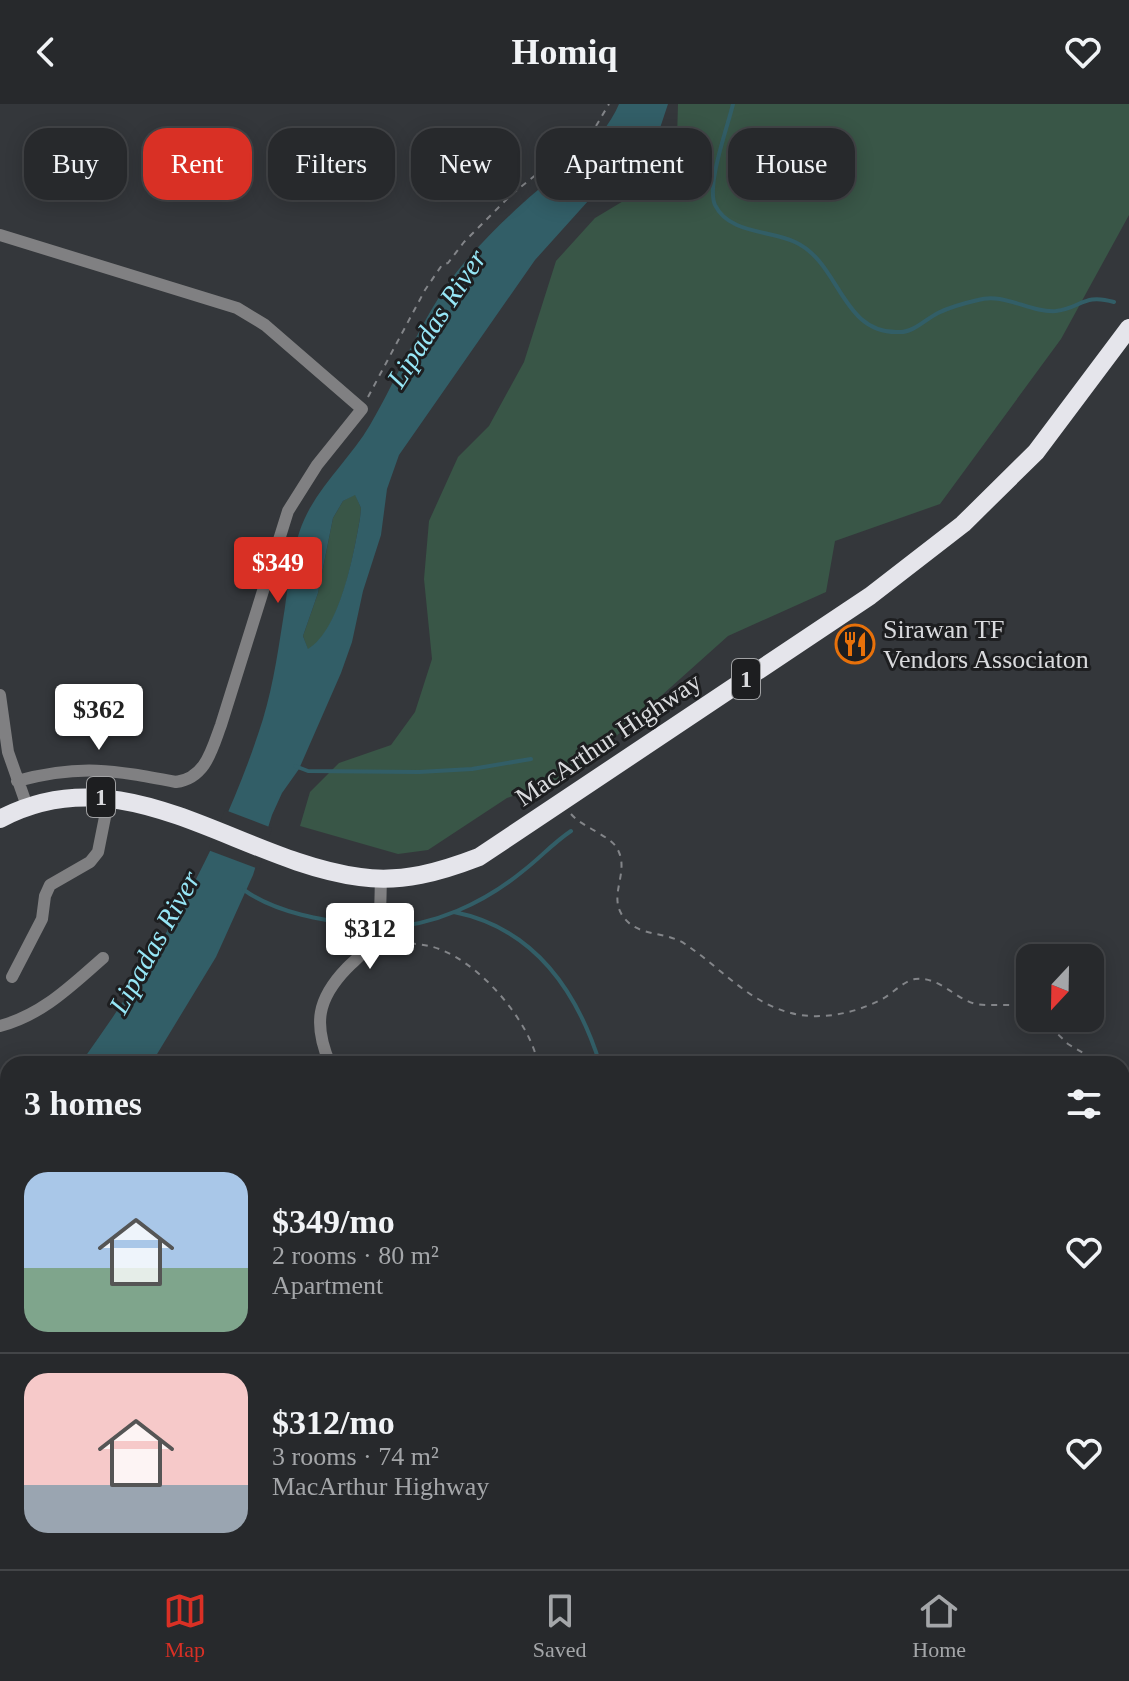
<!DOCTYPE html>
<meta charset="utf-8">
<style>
body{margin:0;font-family:Georgia,serif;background:#333538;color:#f1f3f6;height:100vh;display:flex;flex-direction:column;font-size:30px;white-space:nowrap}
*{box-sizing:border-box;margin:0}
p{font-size:26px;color:#a4a6a9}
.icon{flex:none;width:44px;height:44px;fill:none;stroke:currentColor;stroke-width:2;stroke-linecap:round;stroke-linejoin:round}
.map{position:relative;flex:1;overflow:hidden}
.panel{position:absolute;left:0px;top:952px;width:1130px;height:514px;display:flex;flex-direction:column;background:#27292c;border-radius:24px 24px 0 0;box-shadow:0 4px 20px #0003,0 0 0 2px #434548}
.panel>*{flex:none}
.banner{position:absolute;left:24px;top:24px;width:1082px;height:72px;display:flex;gap:16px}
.needle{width:52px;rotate:202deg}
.buttons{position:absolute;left:1016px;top:840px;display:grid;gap:16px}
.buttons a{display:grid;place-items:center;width:88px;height:88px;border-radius:16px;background:#27292c;box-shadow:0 4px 20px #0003,0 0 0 2px #434548;font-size:40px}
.price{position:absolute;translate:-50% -68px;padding:0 18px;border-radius:8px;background:#fff;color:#222;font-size:26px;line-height:52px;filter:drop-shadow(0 2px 4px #0008)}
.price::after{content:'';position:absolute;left:50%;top:48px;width:24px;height:18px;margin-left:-12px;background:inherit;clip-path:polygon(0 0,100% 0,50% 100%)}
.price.active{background:#d93025;color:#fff}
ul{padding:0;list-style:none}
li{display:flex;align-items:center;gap:24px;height:200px;padding:0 24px}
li+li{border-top:2px solid #434548}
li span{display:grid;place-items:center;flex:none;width:224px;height:160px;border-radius:24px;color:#555}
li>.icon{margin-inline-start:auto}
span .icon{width:96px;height:96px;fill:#fffc;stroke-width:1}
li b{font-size:34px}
h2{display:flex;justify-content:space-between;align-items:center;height:96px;padding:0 24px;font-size:34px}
.tag{padding:0 28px;border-radius:24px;background:#27292c;box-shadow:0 4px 20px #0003,0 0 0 2px #434548;font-size:28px;line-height:72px}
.tag.active{background:#d93025;color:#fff}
header{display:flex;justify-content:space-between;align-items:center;height:104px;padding:0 24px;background:#27292c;font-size:36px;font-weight:800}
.menu{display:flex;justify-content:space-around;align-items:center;height:112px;border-top:2px solid #434548;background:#27292c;font-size:22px;color:#a4a6a9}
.menu a{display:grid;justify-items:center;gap:4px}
.menu .active{color:#d93025}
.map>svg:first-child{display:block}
.green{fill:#395647}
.water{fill:#325e67;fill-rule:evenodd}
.pier{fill:#34373b}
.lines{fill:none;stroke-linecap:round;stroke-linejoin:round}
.stream{stroke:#325e67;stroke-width:4}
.path{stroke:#838589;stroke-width:2;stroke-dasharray:6 6;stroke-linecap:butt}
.minor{stroke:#808082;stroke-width:12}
.highway{stroke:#e5e5eb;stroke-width:18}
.labels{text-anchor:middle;stroke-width:6;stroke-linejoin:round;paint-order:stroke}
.shield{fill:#1d1e20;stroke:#a1a2a4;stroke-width:2}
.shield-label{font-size:24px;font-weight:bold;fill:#d9dadd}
.poi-label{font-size:26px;fill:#d9dadd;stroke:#1d1e20;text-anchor:start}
.street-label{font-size:26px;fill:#d9dadd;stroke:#1d1e20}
.water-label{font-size:28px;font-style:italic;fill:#97e7f7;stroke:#1d1e20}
</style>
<header><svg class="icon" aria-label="back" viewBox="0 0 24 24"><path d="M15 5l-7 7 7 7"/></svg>Homiq<svg class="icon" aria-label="heart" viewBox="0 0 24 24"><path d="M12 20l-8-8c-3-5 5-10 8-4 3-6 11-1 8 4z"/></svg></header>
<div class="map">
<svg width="1129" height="1465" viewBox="0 0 1129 1465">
<rect width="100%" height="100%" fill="#34373b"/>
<!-- green -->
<path class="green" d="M678 0H1129V111L1061 235 940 400 835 437 826 488 728 532 575 669 507 694 428 746 398 750 300 722 310 688 339 659 391 641 415 608 432 555 424 475 429 417 458 353 489 322 524 258 556 157 595 114 650 81 677 34Z
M355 390 361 404 360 414C354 449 341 526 308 546L303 532 318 489 333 414 343 397Z"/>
<!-- water -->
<path class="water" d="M619 0H668L659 27 639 54 589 96 535 156 399 351 387 385 381 431 363 487 352 538 341 569 299 665 282 689 272 711 253 771 216 853 151 960H80C157 853 223 742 263 615 274 579 279 540 285 503 290 469 293 434 310 404 327 374 353 350 370 321 400 270 426 203 464 159 482 138 503 117 523 99 555 70 602 41 619 0ZM355 391 361 404 360 414C354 449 340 526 308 545L303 532 318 489 333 414 343 397Z
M8 1050V1212L0 1237V1058Z"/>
<!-- pier -->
<path class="pier" d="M225 706 272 724 259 765 208 746Z"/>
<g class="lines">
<!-- stream -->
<path class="stream" d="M733 0C728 22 706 81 715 101 729 130 770 126 795 138 841 159 841 231 900 228 914 228 926 215 938 209 950 203 965 199 978 196 1004 188 1030 209 1056 207 1082 204 1083 189 1114 198
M295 662 308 667 419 668 472 665 531 655
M244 786C279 811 329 817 371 823
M454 808C534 824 577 887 600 960
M382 824C434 822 484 799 523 767 540 754 553 739 571 727
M1122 1115 1129 1125
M0 1385 8 1386
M90 1458 92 1465"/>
<!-- path -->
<path class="path" d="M368 293 425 186 442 161 448 159 464 138 511 91 596 22 609 0
M571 710C583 724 612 732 618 746 630 770 606 793 625 815 640 833 666 827 685 840 720 863 748 898 791 909 821 917 857 909 884 894 894 888 904 877 915 875 939 872 955 895 976 900 995 903 1012 898 1030 905
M386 837C400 839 416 839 429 842 475 852 530 916 538 960
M1041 914 1068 940 1102 960
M1122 976 1129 980
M424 1465 429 1458"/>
<!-- minor -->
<path class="minor" d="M0 131 237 204 265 221 362 305 317 361 288 407 221 621C212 645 206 674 176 678 113 666 80 660 17 677
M0 591 8 648 27 702
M12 873 42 815 45 792 50 781 90 758 98 748 109 693
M0 922C42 911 71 882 103 854
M330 960C313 920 317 895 347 864 356 855 367 847 373 836 382 820 380 794 381 775
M479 1458V1465
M873 1458 875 1465"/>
<!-- highway -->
<path class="highway" d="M0 715C126 648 238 757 360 773 402 779 440 768 479 753L870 492 963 420 1036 348 1129 224"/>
</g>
<!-- icons -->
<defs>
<symbol id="restaurant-ring" viewBox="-11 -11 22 22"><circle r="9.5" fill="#1d1e20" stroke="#e8710a" stroke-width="1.5"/><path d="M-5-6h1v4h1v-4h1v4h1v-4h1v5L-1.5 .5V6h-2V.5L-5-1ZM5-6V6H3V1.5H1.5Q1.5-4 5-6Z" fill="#e8710a"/></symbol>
</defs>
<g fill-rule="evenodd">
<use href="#restaurant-ring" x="833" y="518" width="44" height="44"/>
</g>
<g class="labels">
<!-- shield labels -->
<g class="shield">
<rect x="732" y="555" width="28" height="40" rx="6"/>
<rect x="87" y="673" width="28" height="40" rx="6"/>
</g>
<g class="shield-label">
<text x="746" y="583">1</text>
<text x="101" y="701">1</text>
</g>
<!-- poi labels -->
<g class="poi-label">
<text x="883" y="534">Sirawan TF<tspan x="883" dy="30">Vendors Associaton</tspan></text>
</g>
<!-- street labels -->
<g class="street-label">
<text transform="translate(608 635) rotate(-34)" y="9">MacArthur Highway</text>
</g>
<!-- water labels -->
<g class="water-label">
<text transform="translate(436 214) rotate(-57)" y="10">Lipadas River</text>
<text transform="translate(154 838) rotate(-61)" y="10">Lipadas River</text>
</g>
</g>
</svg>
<div class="buttons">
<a><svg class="needle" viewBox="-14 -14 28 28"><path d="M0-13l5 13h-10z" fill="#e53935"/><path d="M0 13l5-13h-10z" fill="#a4a6a9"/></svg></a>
</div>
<b class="price active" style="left:278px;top:501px">$349</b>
<b class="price" style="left:99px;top:648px">$362</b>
<b class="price" style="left:370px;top:867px">$312</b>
<div class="banner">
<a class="tag">Buy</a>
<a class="tag active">Rent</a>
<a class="tag">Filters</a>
<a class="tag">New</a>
<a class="tag">Apartment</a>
<a class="tag">House</a>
</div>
<section class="panel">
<h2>3 homes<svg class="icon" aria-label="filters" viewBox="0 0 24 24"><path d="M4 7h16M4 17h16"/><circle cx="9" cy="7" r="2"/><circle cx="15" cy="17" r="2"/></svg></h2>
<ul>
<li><span style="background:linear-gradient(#a9c7e8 60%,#7fa58c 0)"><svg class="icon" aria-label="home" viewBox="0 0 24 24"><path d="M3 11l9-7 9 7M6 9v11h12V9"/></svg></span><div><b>$349/mo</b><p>2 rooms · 80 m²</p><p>Apartment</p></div><svg class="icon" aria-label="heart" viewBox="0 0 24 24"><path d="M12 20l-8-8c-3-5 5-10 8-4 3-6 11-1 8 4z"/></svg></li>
<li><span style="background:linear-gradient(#f6c9c9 70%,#9aa5b1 0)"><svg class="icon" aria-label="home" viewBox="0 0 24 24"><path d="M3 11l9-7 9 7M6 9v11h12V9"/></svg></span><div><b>$312/mo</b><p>3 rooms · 74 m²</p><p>MacArthur Highway</p></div><svg class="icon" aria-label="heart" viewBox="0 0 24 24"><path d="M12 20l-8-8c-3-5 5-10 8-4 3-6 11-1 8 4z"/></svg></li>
</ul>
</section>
</div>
<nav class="menu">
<a class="active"><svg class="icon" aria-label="map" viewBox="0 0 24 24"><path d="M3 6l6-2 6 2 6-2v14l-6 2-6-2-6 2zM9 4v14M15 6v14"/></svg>Map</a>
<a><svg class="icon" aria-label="saved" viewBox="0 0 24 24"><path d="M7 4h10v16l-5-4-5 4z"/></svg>Saved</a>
<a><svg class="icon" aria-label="home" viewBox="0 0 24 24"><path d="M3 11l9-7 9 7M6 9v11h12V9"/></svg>Home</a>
</nav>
